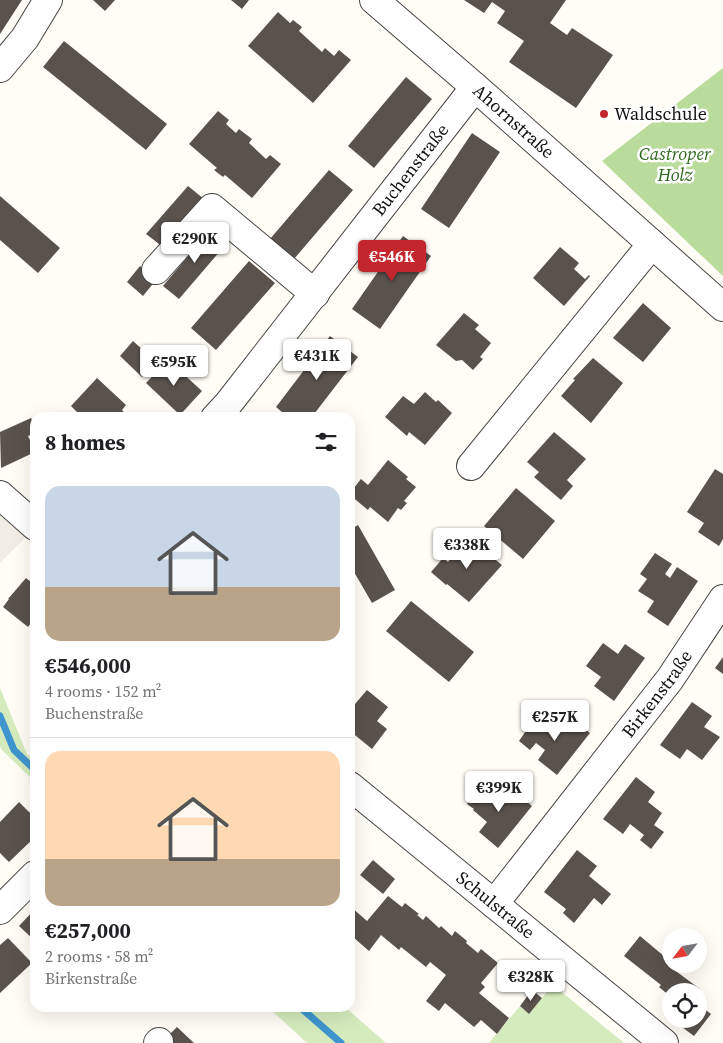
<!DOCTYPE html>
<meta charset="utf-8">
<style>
body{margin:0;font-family:"Source Serif 4",serif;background:#f6f6f6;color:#202124;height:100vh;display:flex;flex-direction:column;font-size:19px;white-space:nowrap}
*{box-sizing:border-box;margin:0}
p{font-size:16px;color:#757577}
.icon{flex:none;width:28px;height:28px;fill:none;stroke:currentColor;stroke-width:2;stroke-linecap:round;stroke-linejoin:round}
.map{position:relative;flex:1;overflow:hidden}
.panel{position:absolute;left:30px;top:412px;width:325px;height:600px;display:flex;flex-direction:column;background:#fff;border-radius:15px;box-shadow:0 5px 20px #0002}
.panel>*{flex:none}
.needle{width:32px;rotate:239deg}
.buttons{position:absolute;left:662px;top:928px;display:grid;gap:10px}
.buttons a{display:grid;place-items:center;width:45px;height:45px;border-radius:50%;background:#fff;box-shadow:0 5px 20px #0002;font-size:25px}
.price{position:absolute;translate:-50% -42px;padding:0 11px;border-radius:5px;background:#fff;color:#222;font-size:16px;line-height:32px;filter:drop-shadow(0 1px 2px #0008)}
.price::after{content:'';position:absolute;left:50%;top:30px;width:15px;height:11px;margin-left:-8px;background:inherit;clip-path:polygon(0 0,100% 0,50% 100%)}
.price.on{background:#c4262e;color:#fff}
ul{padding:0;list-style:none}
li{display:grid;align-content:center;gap:10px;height:265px;padding:0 15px}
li+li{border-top:1px solid #e0e0e0}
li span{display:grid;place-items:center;height:155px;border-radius:15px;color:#555}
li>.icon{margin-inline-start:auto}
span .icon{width:90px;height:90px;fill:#fffc;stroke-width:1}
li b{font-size:21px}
h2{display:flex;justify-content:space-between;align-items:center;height:60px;padding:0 15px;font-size:21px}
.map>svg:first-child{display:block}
.green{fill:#d5ebbd}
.forest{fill:#b9dc9c}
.plaza{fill:#f1ede2}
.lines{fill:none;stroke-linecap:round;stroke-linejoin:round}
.stream{stroke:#3f96cf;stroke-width:7}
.building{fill:#5a524d}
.minor-casing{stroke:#444;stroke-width:30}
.minor{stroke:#fff;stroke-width:28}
.poi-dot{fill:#c4262e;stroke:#fff;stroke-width:2}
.labels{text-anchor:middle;stroke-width:5;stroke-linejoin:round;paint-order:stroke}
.poi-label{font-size:18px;fill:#111;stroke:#fff;text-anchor:start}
.street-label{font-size:18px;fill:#111;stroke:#fff}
.park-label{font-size:18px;font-style:italic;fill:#2f6b1f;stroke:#fff}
</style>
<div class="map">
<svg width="723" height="1043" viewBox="0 0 723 1043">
<rect width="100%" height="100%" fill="#fffdf5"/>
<!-- green -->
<path class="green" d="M0 688 27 754 35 761V782L1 749 0 746Z
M553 985 624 1043H489L520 1006 529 1013Z
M269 1008H346L386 1043H307Z"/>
<!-- forest -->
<path class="forest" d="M723 68V276L602 161Z"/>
<!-- plaza -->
<path class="plaza" d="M0 515 26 537 0 563Z"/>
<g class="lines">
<!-- stream -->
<path class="stream" d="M0 716 14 750 35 770
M301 1008 341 1043"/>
</g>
<!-- building -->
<path class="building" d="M0 0H22L0 34Z
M93 0H115L105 11Z
M231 0H249L242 9Z
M464 0H566L550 23 567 35 572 28 613 55 576 108 509 62 524 41 497 23 505 11 492 2 484 13Z
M278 12 290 23 293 20 302 27 299 31 322 52 325 48 334 56 339 50 351 60 313 103 248 46Z
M64 41 167 124 146 150 43 67Z
M406 77 432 99 374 168 348 146Z
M218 111 229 120 226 124 236 133 239 129 252 139 249 143 266 159 270 155 281 164 252 198 225 175 223 177 214 170 217 168 189 144Z
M472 133 500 152 449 228 421 209Z
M329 170 353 190 294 259 270 239Z
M188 186 204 199 163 247 146 234Z
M0 196 60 248 38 273 0 240Z
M211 229 227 243 179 299 163 286Z
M403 236 431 256 380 329 352 309Z
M560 247 579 263 574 269 585 279 589 275 590 276 564 306 533 278Z
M249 261 275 283 216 350 191 328Z
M140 266 156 280 143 296 127 282Z
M643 303 671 328 643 362 613 338Z
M464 313 479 325 475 329 491 343 480 357 483 359 473 370 462 360 456 361 436 345Z
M330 336 358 357 311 418H289L276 407Z
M133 341 156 362 142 377 120 356Z
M593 358 623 383 591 423 561 396 575 380 573 379Z
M168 360 202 391 180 415 146 383Z
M97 378 126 405 122 410 129 418H83L71 406Z
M425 392 436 402 438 400 452 413 425 445 409 432 407 436 385 417 403 396 414 404Z
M31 418 35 427V433L28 436 35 450V452L1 468 0 432Z
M554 432 586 459 567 480 573 486 561 500 534 477 539 472 527 462Z
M388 460 408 477 406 479 416 487 404 501 407 503 401 510 398 508 388 522 370 507 368 510 350 495V493L361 479 368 485Z
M715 469 723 474V539L719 546 698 532 704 523 687 512Z
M516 488 555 521 523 559 484 526Z
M358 525 395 590 372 603 350 565V530Z
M469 538 502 565 469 602 447 584 446 585 431 572 443 558 448 562Z
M655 553 672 564 665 574 670 578 677 567 698 581 668 626 647 612 654 601 638 591 647 579 640 574Z
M26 578 35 585V618L28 627 3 607 9 599H8Z
M411 601 474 652 449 682 386 631Z
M603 643 618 654 625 644 645 658 614 701 594 686 601 677 586 666Z
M723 657V674L715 668Z
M367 690 388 707 377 721 387 729 372 749 350 731V700L355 704Z
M692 702 712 716 704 727 720 737 702 760 687 749 680 759 660 745Z
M548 716 563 728 570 718 590 733 557 775 538 760 545 750 536 743 530 750 519 741 532 722 539 727Z
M636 777 655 792 648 802 662 813 654 825 664 832 651 849 640 840 644 835 630 824 623 834 603 819Z
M483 784 490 790 491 788 505 800 513 790 532 806 498 848 479 832 487 822 473 810 474 809 467 804Z
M19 802 35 818V837L9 862 0 853V822Z
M577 850 597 866 589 876 611 894 602 905 594 898 574 923 563 913 566 909 544 892Z
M373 860 395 879 383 894 360 875Z
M388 896 402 907 405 903 419 914 417 915 423 920 426 916 439 928 441 926 452 936 455 931 467 941 466 943 478 953 481 949 498 963 481 983 485 987 479 993 509 1018 497 1034 481 1020 474 1027 445 1003 439 1011 426 1001 446 975 430 962 426 967 401 947 399 950 381 935 369 951 353 937 355 935 350 931V906L367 921Z
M35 909V941L19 926Z
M640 936 671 962V964L676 965 673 969 700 989 698 991H671V997L659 987 661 985 624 956Z
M8 938 32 963 0 993V945Z
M532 990 542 998 529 1014 520 1006Z
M699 1005 711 1014 694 1036 675 1022 678 1019H699Z
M177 1027 194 1043H161Z"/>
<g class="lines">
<defs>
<g id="minor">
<path id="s1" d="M374 0 475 87 723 307"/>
<path d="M0 68 25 38 48 0"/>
<path d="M156 270 212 208 315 294"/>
<path id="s2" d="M215 418 228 404 475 87"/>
<path d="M471 466 652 244"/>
<path d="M0 495 35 526"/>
<path id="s3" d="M350 786 664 1043"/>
<path id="s4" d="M494 904 670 679 723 599"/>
<path d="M0 910 35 875"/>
<path d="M158 1043 159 1042"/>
</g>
</defs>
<!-- minor casing -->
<use href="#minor" class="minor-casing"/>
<!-- minor -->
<use href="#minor" class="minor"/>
</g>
<!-- markers -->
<circle class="poi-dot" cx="604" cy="114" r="5"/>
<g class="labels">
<!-- poi labels -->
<g class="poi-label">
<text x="614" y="120">Waldschule</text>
</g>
<!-- street labels -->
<g class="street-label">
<text dy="6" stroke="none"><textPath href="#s1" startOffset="185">Ahornstraße</textPath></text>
<text dy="6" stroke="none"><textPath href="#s2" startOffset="316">Buchenstraße</textPath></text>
<text dy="6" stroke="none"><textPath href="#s4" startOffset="266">Birkenstraße</textPath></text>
<text dy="6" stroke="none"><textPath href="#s3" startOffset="188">Schulstraße</textPath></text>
</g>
<!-- park labels -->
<g class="park-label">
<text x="675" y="160">Castroper<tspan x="675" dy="21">Holz</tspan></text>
</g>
</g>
</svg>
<div class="buttons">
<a><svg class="needle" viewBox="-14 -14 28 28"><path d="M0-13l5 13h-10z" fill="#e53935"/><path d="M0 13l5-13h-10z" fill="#757577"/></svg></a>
<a><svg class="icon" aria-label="locate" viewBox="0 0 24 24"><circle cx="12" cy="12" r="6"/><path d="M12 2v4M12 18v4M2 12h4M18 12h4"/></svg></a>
</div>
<b class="price" style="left:195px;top:264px">€290K</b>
<b class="price on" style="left:392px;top:282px">€546K</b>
<b class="price" style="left:317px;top:381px">€431K</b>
<b class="price" style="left:174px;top:387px">€595K</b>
<b class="price" style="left:467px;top:570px">€338K</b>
<b class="price" style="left:555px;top:742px">€257K</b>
<b class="price" style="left:499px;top:813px">€399K</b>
<b class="price" style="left:531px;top:1002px">€328K</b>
<section class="panel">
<h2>8 homes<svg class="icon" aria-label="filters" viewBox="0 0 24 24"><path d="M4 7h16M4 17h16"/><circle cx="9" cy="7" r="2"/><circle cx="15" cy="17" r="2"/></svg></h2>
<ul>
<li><span style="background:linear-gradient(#c9d6e8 65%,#b9a48a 0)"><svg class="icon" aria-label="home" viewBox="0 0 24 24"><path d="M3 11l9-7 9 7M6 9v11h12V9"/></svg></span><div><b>€546,000</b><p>4 rooms · 152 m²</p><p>Buchenstraße</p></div></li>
<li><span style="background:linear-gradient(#ffd9b3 70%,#b9a48a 0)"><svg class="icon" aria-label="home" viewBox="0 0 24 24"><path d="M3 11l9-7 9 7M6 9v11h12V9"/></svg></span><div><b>€257,000</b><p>2 rooms · 58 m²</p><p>Birkenstraße</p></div></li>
</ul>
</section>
</div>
